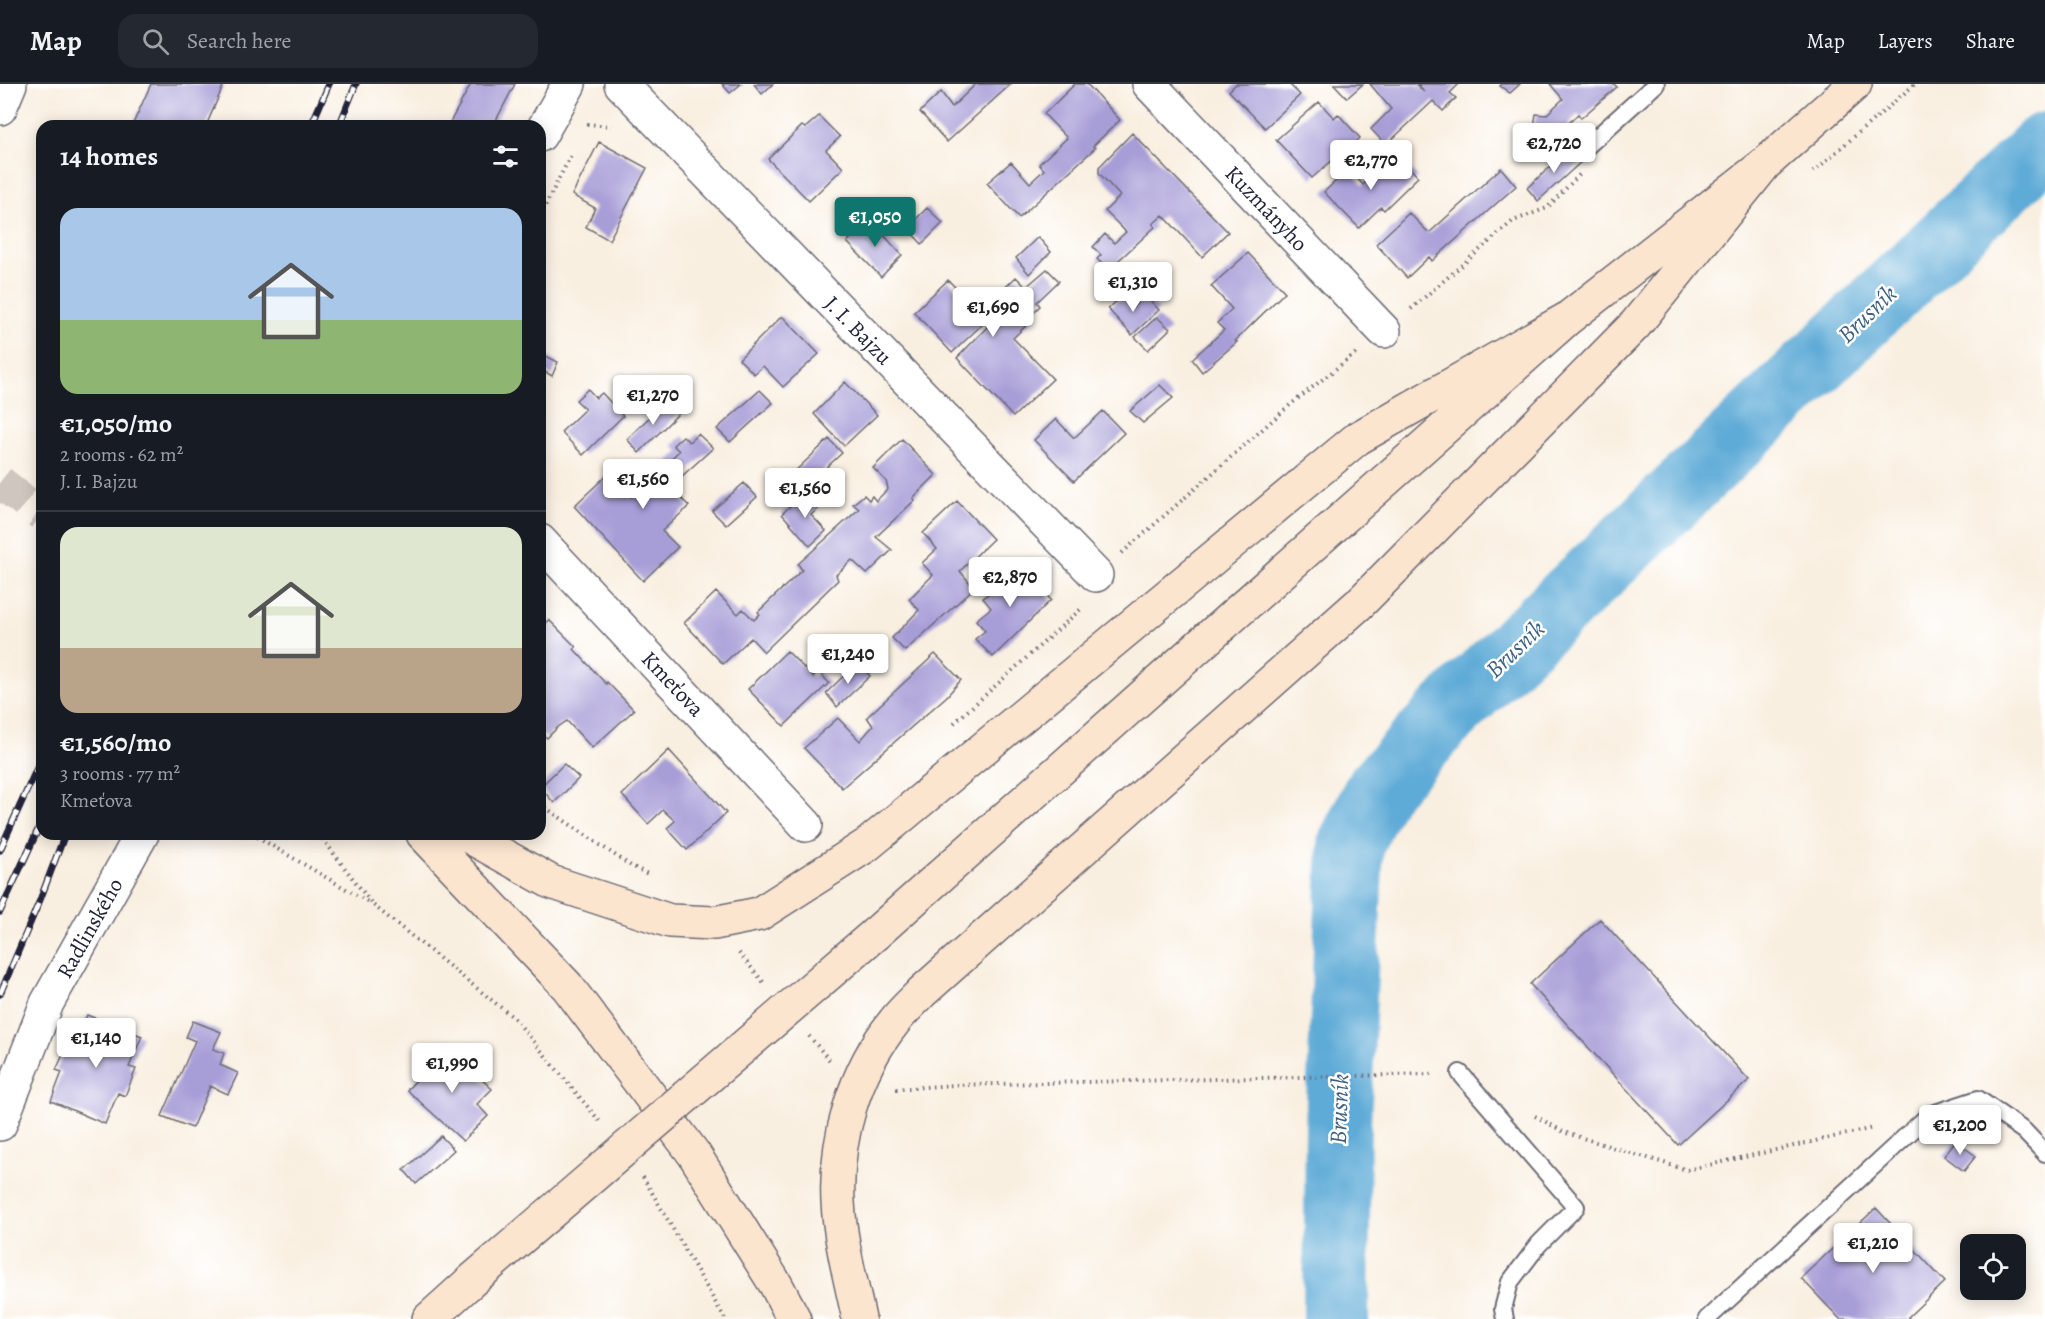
<!DOCTYPE html>
<meta charset="utf-8">
<style>
body{margin:0;font-family:Alegreya,serif;background:#242831;color:#f1f3f6;height:100vh;display:flex;flex-direction:column;font-size:22px;white-space:nowrap}
*{box-sizing:border-box;margin:0}
p{font-size:20px;color:#9ea1a6}
.icon{flex:none;width:33px;height:33px;fill:none;stroke:currentColor;stroke-width:2;stroke-linecap:round;stroke-linejoin:round}
.map{position:relative;flex:1;overflow:hidden}
.sheet{position:absolute;left:36px;top:36px;width:510px;height:720px;display:flex;flex-direction:column;background:#171b24;border-radius:18px;box-shadow:0 3px 15px #0003}
.sheet>*{flex:none}
.buttons{position:absolute;left:1960px;top:1150px;display:grid;gap:12px}
.buttons a{display:grid;place-items:center;width:66px;height:66px;border-radius:12px;background:#171b24;box-shadow:0 3px 15px #0003;font-size:30px}
.price{position:absolute;translate:-50% -51px;padding:0 14px;border-radius:6px;background:#fff;color:#222;font-size:20px;line-height:39px;filter:drop-shadow(0 2px 3px #0008)}
.price::after{content:'';position:absolute;left:50%;top:36px;width:18px;height:14px;margin-left:-9px;background:inherit;clip-path:polygon(0 0,100% 0,50% 100%)}
.price.current{background:#0f766e;color:#fff}
ul{padding:0;list-style:none}
li{display:grid;align-content:center;gap:12px;height:318px;padding:0 24px}
li+li{border-top:2px solid #363941}
li span{display:grid;place-items:center;height:186px;border-radius:18px;color:#555}
li>.icon{margin-inline-start:auto}
span .icon{width:108px;height:108px;fill:#fffc;stroke-width:1}
li b{font-size:26px}
h2{display:flex;justify-content:space-between;align-items:center;height:72px;padding:0 24px;font-size:26px}
header{display:flex;align-items:center;gap:36px;box-sizing:border-box;height:84px;padding:0 30px;background:#171b24;border-bottom:2px solid #363941}
header strong{font-size:28px}
nav{display:flex;gap:33px;margin-inline-start:auto;font-size:21px}
.search{width:420px;height:54px;background:#242831;display:flex;align-items:center;gap:15px;box-sizing:border-box;padding:0 21px;border-radius:18px;color:#9ea1a6;font-size:22px}
.map>svg:first-child{display:block}
.lines{fill:none;stroke-linecap:round;stroke-linejoin:round}
.river{stroke:#5eabd7;stroke-width:66}
.building{fill:#a79dd7}
.secondary-tunnel{stroke:#cec6bf;stroke-width:33;stroke-dasharray:33 16;stroke-linecap:butt}
.service-casing{stroke:#6d6a75;stroke-width:20}
.minor-casing{stroke:#6d6a75;stroke-width:36}
.secondary-casing{stroke:#6d6a75;stroke-width:36}
.path{stroke:#6d6a75;stroke-width:4;stroke-dasharray:1.5 4.5;stroke-linecap:butt}
.service{stroke:#fff;stroke-width:16}
.minor{stroke:#fff;stroke-width:33}
.secondary{stroke:#fce5cf;stroke-width:33}
.rail-casing{stroke:#22223b;stroke-width:7}
.rail{stroke:#fff;stroke-width:4.5;stroke-dasharray:14;stroke-linecap:butt}
.secondary-bridge-casing{stroke:#6d6a75;stroke-width:36;stroke-linecap:butt}
.secondary-bridge{stroke:#fce5cf;stroke-width:33}
.labels{text-anchor:middle;stroke-width:5;stroke-linejoin:round;paint-order:stroke}
.street-label{font-size:22px;fill:#22223b;stroke:#fff}
.water-label{font-size:24px;font-style:italic;fill:#3d6081;stroke:#fff}
</style>
<header>
<strong>Map</strong>
<div class="search"><svg class="icon" aria-label="search" viewBox="0 0 24 24"><circle cx="10" cy="10" r="6"/><path d="M15 15l6 6"/></svg>Search here</div>
<nav><a>Map</a><a>Layers</a><a>Share</a></nav>
</header>
<div class="map">
<svg width="2045" height="1235" viewBox="0 0 2045 1235">
<rect width="100%" height="100%" fill="#fff"/>
<filter id="ink" filterUnits="userSpaceOnUse"><feTurbulence type="fractalNoise" baseFrequency=".0167" numOctaves="2"/><feDisplacementMap in="SourceGraphic" scale="12" xChannelSelector="R" yChannelSelector="G"/><feConvolveMatrix kernelMatrix="1 2 1 2 8 2 1 2 1" color-interpolation-filters="sRGB"/></filter>
<filter id="wash" filterUnits="userSpaceOnUse"><feTurbulence type="fractalNoise" baseFrequency=".008" numOctaves="4" result="noise"/><feDisplacementMap in="SourceGraphic" scale="24" xChannelSelector="R" yChannelSelector="G"/><feGaussianBlur stdDeviation="1.35" result="paint"/><feColorMatrix in="noise" values="0 0 0 0 0 0 0 0 0 0 0 0 0 0 0 0 0 1.4 0 .05"/><feComposite in="paint" operator="in"/></filter>
<g filter="url(#wash)">
<rect width="100%" height="100%" fill="#f9efe0"/>
<g class="lines">
<!-- river -->
<path class="river" d="M1336 1235 1338 1040 1351 759 1377 706 1449 628 2045 61"/>
</g>
<g id="blocks">
<!-- building -->
<path class="building" d="M151 0H224L206 42H132Z
M471 0H515L493 42H448Z
M722 0H741L730 9Z
M754 0H773L762 10Z
M976 0H1011L947 58 920 28 941 8 952 23Z
M1075 0H1087L1120 36 1093 62 1095 64 1019 134 987 99 1011 78 1030 99 1044 86 1039 80 1067 54 1044 30Z
M1236 0H1289L1300 11 1265 44 1229 7Z
M1334 0H1363L1347 14Z
M1370 0H1416L1424 8 1418 0H1459L1450 9 1456 14 1443 27 1433 17 1386 61 1371 45 1391 25Z
M1502 0H1520L1510 9 1500 2Z
M1550 0H1614L1617 3 1581 34 1578 30 1569 39 1568 57 1533 49 1536 30 1546 31 1563 15Z
M1319 18 1334 34 1338 30 1360 54 1337 75 1336 73 1312 94 1276 56Z
M819 32 840 53 826 66 843 84 809 117 768 75 802 42 805 44Z
M1132 49 1228 148 1202 173 1163 131 1153 140 1155 143 1108 186 1097 175 1101 171 1093 163 1105 150 1114 159 1126 148 1105 127 1120 112 1099 89V83Z
M599 58 647 84 609 156 586 143 595 124 572 111Z
M1571 64 1582 77 1538 117 1527 104Z
M1399 72 1418 93 1384 126 1381 123 1359 144 1324 108 1349 85 1363 101 1380 84 1383 87Z
M1501 84 1516 102 1432 177 1429 173 1407 194 1376 160 1409 129 1429 149Z
M927 124 943 139 922 160 907 144Z
M870 136 902 171 881 193 847 158Z
M1038 153 1051 168 1029 190 1016 174Z
M1248 169 1285 208 1235 257 1237 258 1202 288 1192 275 1224 246 1217 239 1232 225 1211 202Z
M1047 185 1059 197 1037 218 1040 222 1030 232 1033 235 1013 254 1053 295 1013 333 957 274 993 237 990 233 952 269 914 228 948 196 980 228 1016 193 1026 203Z
M1123 211 1133 223 1145 211 1159 226 1132 251 1108 225Z
M782 232 819 270 783 303 763 282 754 290 739 275Z
M1157 233 1170 245 1148 266 1135 253Z
M540 269 558 278 552 292 540 285Z
M845 298 877 331 844 362 814 330Z
M1160 301 1173 314 1143 339 1130 327Z
M588 305 596 314 602 309 623 332 583 371 561 348 585 325 576 316Z
M760 306 773 319 730 358 717 345Z
M667 316 679 329 639 369 627 355Z
M1103 327 1124 349 1074 397 1034 356 1056 335 1074 354Z
M698 350 713 364 670 403 689 422 662 447 678 463 643 497 574 422 609 389 631 413 679 367 673 361 683 352 689 358Z
M829 355 842 369 801 407 789 393Z
M902 355 936 391 913 414 915 416 876 453 892 466 867 490 852 476 836 491 838 496 764 568 751 554 723 580 684 539 716 508 738 530 743 525 754 536 760 530 758 528 802 486 798 480 859 425 853 420 864 411 869 416 872 412 876 417 888 405 886 397 873 384Z
M744 399 757 413 726 441 712 427Z
M804 408 819 424 811 431 826 447 810 462 782 430Z
M957 417 993 455 960 487 974 504 905 567 892 554 919 526 909 515 933 491 922 479 937 465 923 449Z
M1014 476 1051 516 993 573 975 555 985 547 976 536 991 524 983 514 998 502 993 497Z
M549 536 576 563 574 565 606 600 607 598 634 626 592 664 567 637 558 643 547 654 543 651 540 654V606L542 605 540 603V545Z
M787 567 813 593 818 587 829 599 784 642 748 605Z
M935 570 961 596 947 612 842 704 804 664 838 634 860 657 873 642 867 633Z
M857 579 870 592 837 623 826 609Z
M669 666 726 729 687 766 667 744 675 737 663 726 648 740 622 711Z
M564 680 579 694 554 719 540 703Z
M1600 835 1749 996 1678 1061 1530 900Z
M87 931 142 952 129 983 136 985 125 1012 118 1009 105 1040 51 1017 62 988 56 986 69 958 74 960Z
M193 937 221 948 213 965 224 969 220 981 238 989 228 1010 210 1002 192 1044 162 1032 195 957 186 953Z
M447 963 492 1005 477 1020 488 1032 463 1057 407 1006Z
M441 1052 454 1066 416 1100 404 1086Z
M1955 1057 1976 1072 1964 1087 1944 1072Z
M1876 1124 1945 1198 1908 1233 1910 1235H1840L1801 1194Z"/>
</g>
</g>
<g filter="url(#ink)">
<use href="#blocks" fill-opacity="0" stroke="#6d6a75" stroke-width="1.5"/>
<g class="lines">
<!-- secondary-tunnel -->
<path class="secondary-tunnel" d="M0 398 42 431"/>
<defs>
<path id="service" d="M1586 63 1656 0
M1460 989 1576 1123 1539 1160 1510 1198 1503 1225 1505 1235
M1707 1235 1929 1031 1978 1015 2024 1047 2045 1069"/>
<g id="minor">
<path id="s1" d="M621 0 1096 491"/>
<path id="s2" d="M1149 0 1384 247"/>
<path d="M0 24 10 0"/>
<path d="M540 51 569 0"/>
<path id="s3" d="M540 457 806 741"/>
<path id="s4" d="M0 1040 47 919 142 750"/>
</g>
<path id="secondary" d="M423 750 567 902 694 1070 776 1201 794 1235
M465 750 551 798 670 837 714 839 759 830 867 761 1358 354 1567 235
M875 850 1567 235 1765 80 1855 0
M429 1235 470 1198
M859 1235C851 1197 840 1157 838 1118 835 1055 854 988 894 938 902 927 913 918 922 908L1359 520 1635 241 1765 80"/>
</defs>
<!-- service casing -->
<use href="#service" class="service-casing"/>
<!-- minor casing -->
<use href="#minor" class="minor-casing"/>
<!-- secondary casing -->
<use href="#secondary" class="secondary-casing"/>
<!-- path -->
<path class="path" d="M587 40 611 42
M1813 88 1915 0
M540 132 571 71
M1411 225 1513 137 1547 124 1582 88
M1122 469 1290 321 1356 269
M954 639 1082 524
M540 720 631 782 650 791
M252 750 370 819
M319 750 373 821 514 934 602 1040
M739 869 765 900
M809 952 831 978
M896 1005 955 1001 1434 990
M1535 1032 1566 1049 1687 1086 1873 1044
M643 1093 725 1235"/>
<!-- service -->
<use href="#service" class="service"/>
<!-- minor -->
<use href="#minor" class="minor"/>
<!-- secondary -->
<use href="#secondary" class="secondary"/>
<defs>
<path id="rail" d="M311 42 329 0
M339 42 356 0
M0 766 42 673
M0 828 42 737
M0 910 40 816 65 750"/>
</defs>
<!-- rail casing -->
<use href="#rail" class="rail-casing"/>
<!-- rail -->
<use href="#rail" class="rail"/>
<defs>
<path id="secondary-bridge" d="M470 1198 875 850"/>
</defs>
<!-- secondary-bridge casing -->
<use href="#secondary-bridge" class="secondary-bridge-casing"/>
<!-- secondary-bridge -->
<use href="#secondary-bridge" class="secondary-bridge"/>
</g>
</g>
<g class="labels">
<!-- street labels -->
<g class="street-label">
<text dy="8" stroke="none"><textPath href="#s2" startOffset="171">Kuzmányho</textPath></text>
<text dy="8" stroke="none"><textPath href="#s1" startOffset="342">J. I. Bajzu</textPath></text>
<text dy="8" stroke="none"><textPath href="#s3" startOffset="195">Kmeťova</textPath></text>
<text dy="8" stroke="none"><textPath href="#s4" startOffset="216">Radlinského</textPath></text>
</g>
<!-- water labels -->
<g class="water-label">
<text transform="translate(1867 230) rotate(-44)" y="8">Brusník</text>
<text transform="translate(1515 565) rotate(-44)" y="8">Brusník</text>
<text transform="translate(1339 1025) rotate(-88)" y="8">Brusník</text>
</g>
</g>
</svg>
<div class="buttons">
<a><svg class="icon" aria-label="locate" viewBox="0 0 24 24"><circle cx="12" cy="12" r="6"/><path d="M12 2v4M12 18v4M2 12h4M18 12h4"/></svg></a>
</div>
<b class="price" style="left:1554px;top:90px">€2,720</b>
<b class="price" style="left:1371px;top:107px">€2,770</b>
<b class="price current" style="left:875px;top:164px">€1,050</b>
<b class="price" style="left:1133px;top:229px">€1,310</b>
<b class="price" style="left:993px;top:254px">€1,690</b>
<b class="price" style="left:653px;top:342px">€1,270</b>
<b class="price" style="left:643px;top:426px">€1,560</b>
<b class="price" style="left:805px;top:435px">€1,560</b>
<b class="price" style="left:1010px;top:524px">€2,870</b>
<b class="price" style="left:848px;top:601px">€1,240</b>
<b class="price" style="left:96px;top:985px">€1,140</b>
<b class="price" style="left:452px;top:1010px">€1,990</b>
<b class="price" style="left:1960px;top:1072px">€1,200</b>
<b class="price" style="left:1873px;top:1190px">€1,210</b>
<section class="sheet">
<h2>14 homes<svg class="icon" aria-label="filters" viewBox="0 0 24 24"><path d="M4 7h16M4 17h16"/><circle cx="9" cy="7" r="2"/><circle cx="15" cy="17" r="2"/></svg></h2>
<ul>
<li><span style="background:linear-gradient(#a9c7e8 60%,#8fb573 0)"><svg class="icon" aria-label="home" viewBox="0 0 24 24"><path d="M3 11l9-7 9 7M6 9v11h12V9"/></svg></span><div><b>€1,050/mo</b><p>2 rooms · 62 m²</p><p>J. I. Bajzu</p></div></li>
<li><span style="background:linear-gradient(#dfe7d0 65%,#b9a48a 0)"><svg class="icon" aria-label="home" viewBox="0 0 24 24"><path d="M3 11l9-7 9 7M6 9v11h12V9"/></svg></span><div><b>€1,560/mo</b><p>3 rooms · 77 m²</p><p>Kmeťova</p></div></li>
</ul>
</section>
</div>
